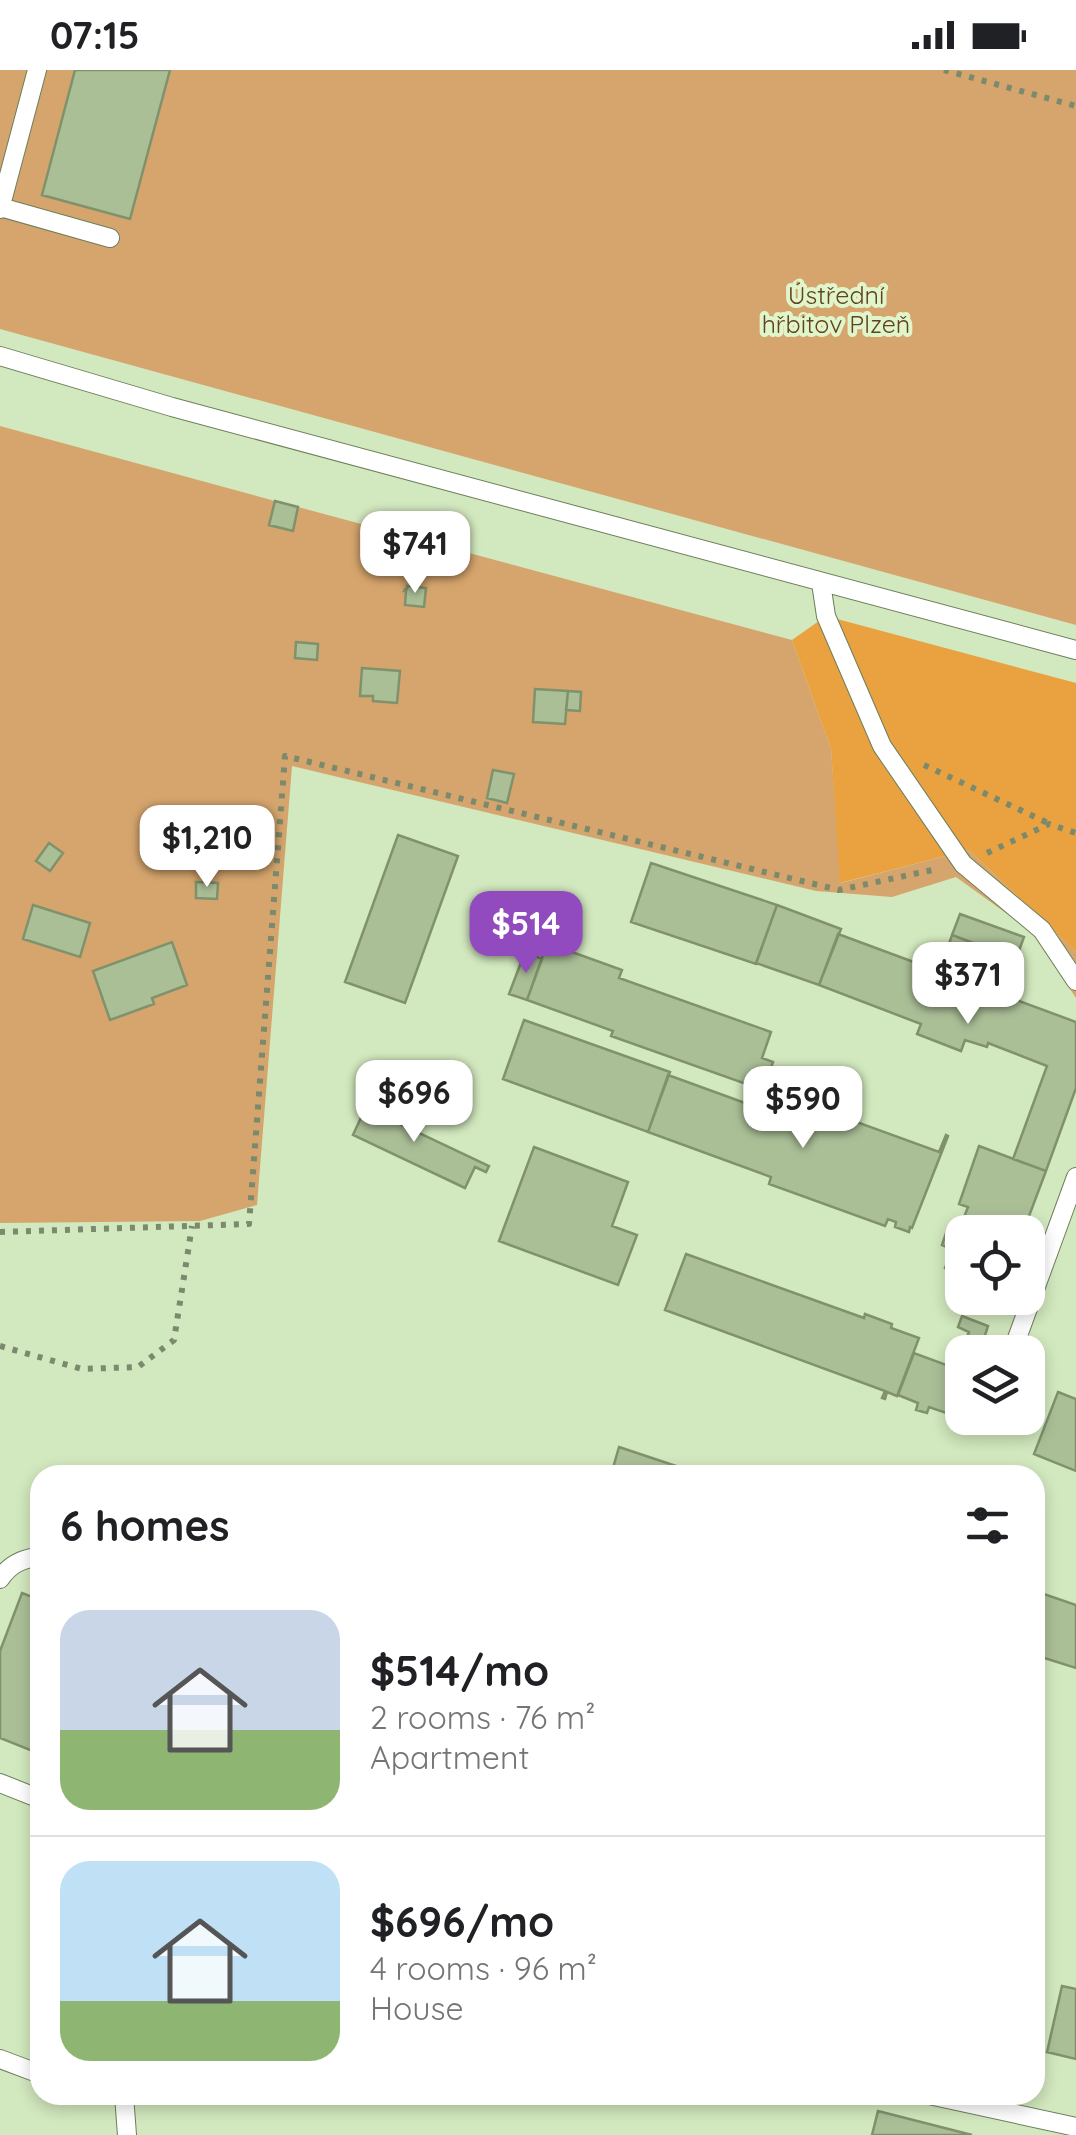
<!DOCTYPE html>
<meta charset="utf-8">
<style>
body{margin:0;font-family:Quicksand,sans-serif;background:#f2f2f2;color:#202124;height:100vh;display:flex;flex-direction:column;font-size:38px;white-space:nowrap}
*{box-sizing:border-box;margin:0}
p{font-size:32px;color:#757577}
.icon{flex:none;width:55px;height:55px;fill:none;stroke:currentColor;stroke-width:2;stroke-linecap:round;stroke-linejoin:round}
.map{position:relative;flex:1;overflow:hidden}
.drawer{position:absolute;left:30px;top:1395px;width:1015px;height:640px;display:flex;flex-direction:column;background:#fff;border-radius:30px;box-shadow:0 5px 15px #0003}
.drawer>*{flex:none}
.controls{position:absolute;left:945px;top:1145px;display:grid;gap:20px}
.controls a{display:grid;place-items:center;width:100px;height:100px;border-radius:20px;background:#fff;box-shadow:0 5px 15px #0003;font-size:50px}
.price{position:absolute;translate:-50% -85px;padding:0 22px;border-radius:20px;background:#fff;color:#222;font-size:32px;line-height:65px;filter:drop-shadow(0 2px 5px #0008)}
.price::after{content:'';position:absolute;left:50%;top:60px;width:30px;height:22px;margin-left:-15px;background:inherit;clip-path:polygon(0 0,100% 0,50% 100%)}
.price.selected{background:#914bbe;color:#fff}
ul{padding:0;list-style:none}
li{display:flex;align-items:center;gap:30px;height:250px;padding:0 30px}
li+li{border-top:2px solid #e0e0e0}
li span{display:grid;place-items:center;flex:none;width:280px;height:200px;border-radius:30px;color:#555}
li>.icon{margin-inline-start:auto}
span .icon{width:120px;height:120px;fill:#fffc;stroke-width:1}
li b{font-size:42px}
h2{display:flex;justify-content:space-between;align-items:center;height:120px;padding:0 30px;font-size:42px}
.status{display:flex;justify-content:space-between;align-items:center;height:70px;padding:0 50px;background:#fff;direction:ltr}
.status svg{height:28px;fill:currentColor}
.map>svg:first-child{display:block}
.green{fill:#d5a56d}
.forest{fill:#eaa140}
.building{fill:#abbf97;stroke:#7f926c;stroke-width:2.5}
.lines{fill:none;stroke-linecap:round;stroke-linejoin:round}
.service-casing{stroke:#6d7f5a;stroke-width:20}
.path{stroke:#7b8a6c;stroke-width:6;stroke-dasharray:5 8;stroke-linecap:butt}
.service{stroke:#fff;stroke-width:18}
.labels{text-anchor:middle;stroke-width:8;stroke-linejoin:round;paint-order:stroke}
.park-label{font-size:25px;fill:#62431d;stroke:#e0f5cb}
</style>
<div class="status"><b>07:15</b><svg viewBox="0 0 49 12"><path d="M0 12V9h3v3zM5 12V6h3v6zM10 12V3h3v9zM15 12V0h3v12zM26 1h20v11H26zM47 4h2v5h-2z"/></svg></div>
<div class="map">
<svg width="1076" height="2065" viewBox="0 0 1076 2065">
<rect width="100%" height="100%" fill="#d2e8be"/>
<!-- green -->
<path class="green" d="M0 0H1076V555L0 259Z
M0 356 275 431 269 454 293 461 298 437 792 570 831 679 841 813 969 780 1076 882V928L1031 861 956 807 892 827 816 821 292 696 257 1135 200 1151 0 1153Z"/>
<!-- forest -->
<path class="forest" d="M826 546 1076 613V882L969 780 840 813 831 679 792 570Z"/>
<!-- building -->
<path class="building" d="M75 0H170L130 149 42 125Z
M275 431 298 437 293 461 269 455Z
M407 516 426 518 424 537 405 535 406 521H404L405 519H407Z
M296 572 318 574 317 590 295 588Z
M362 598 400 601 397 633 373 631V626H360Z
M535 619 568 621 565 654 533 652Z
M568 621 581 622 580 641 566 640Z
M493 700 514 704 507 733 487 728Z
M398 765 458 786 405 933 345 912Z
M49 773 63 783 50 801 36 791Z
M651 793 777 835 756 894 631 852Z
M196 812 218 813 217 829 196 828Z
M33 835 90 853 80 887 23 869Z
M777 835 841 859 819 915 756 893Z
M960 844 1024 867 1016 889 952 865Z
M838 864 1076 952V1018L1046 1101 1013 1089 1047 996 988 973 987 977 965 970 961 981 917 964 921 954 819 915Z
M952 865 1016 889 1006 914 943 891Z
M172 872 187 915 152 928 154 934 110 950 93 901Z
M547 873 622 900 619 908 771 962 762 988 773 992 763 1020 611 966 613 961 527 930Z
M525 882 542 889 527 930 509 924Z
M524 950 670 1002 648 1062 503 1009Z
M668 1005 770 1042 777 1023 939 1082 946 1065 948 1066 912 1158 910 1157 909 1162 895 1157 896 1152 888 1149 885 1156 769 1114 771 1107 648 1062Z
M372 1024 389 1032 383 1046 489 1096 486 1102 475 1097 465 1118 353 1065Z
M979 1076 1046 1101 1023 1162H962V1205L945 1198 952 1179 942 1175 948 1157 959 1160 968 1137 959 1134Z
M534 1077 628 1112 612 1156 637 1165 618 1215 499 1171Z
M686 1184 864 1248 865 1244 892 1254 891 1258 919 1268 897 1326 887 1322 885 1329 882 1328 885 1321 665 1240Z
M962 1246 988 1256 981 1278 965 1271 969 1262 958 1257Z
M952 1278 963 1282 962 1333 958 1347 929 1337 927 1343 916 1340 918 1333 898 1325 914 1283 946 1295Z
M1058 1322 1076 1329V1401L1034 1384Z
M619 1377 703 1405H611Z
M1035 1521 1076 1535V1598L1035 1585Z
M22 1523 40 1530V1684L0 1668V1581Z
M1062 1916 1076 1919V1989L1047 1982Z
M878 2041 972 2065H872Z"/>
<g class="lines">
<defs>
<path id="service" d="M0 137 110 168
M0 139 37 0
M0 286 172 337 1076 580
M821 513 826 546 882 676 963 794 1042 860 1076 911
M1012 1282 1076 1107
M986 1355 988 1348
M0 1509C10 1494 23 1488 40 1487
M0 1713 40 1729
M0 1989 40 2004
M124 2025 127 2065
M929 2025 1076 2057"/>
</defs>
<!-- service casing -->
<use href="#service" class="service-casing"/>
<!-- path -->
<path class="path" d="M944 0 1076 36
M924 695 1048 753
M987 783 1049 754 1076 763
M0 1162 249 1154 285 686 839 820 937 799
M0 1276 82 1299 138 1297 174 1270 192 1156"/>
<!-- service -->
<use href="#service" class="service"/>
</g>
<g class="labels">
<!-- park labels -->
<g class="park-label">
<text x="836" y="234">Ústřední<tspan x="836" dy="29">hřbitov Plzeň</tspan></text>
</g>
</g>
</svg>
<div class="controls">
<a><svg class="icon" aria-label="locate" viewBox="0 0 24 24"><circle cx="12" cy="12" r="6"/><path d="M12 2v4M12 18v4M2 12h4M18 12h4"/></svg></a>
<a><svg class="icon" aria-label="layers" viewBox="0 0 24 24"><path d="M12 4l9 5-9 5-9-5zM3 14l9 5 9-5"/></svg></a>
</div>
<b class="price" style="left:415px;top:526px">$741</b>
<b class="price" style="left:207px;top:820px">$1,210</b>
<b class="price selected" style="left:526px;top:906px">$514</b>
<b class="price" style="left:968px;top:957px">$371</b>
<b class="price" style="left:414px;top:1075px">$696</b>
<b class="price" style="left:803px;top:1081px">$590</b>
<section class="drawer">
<h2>6 homes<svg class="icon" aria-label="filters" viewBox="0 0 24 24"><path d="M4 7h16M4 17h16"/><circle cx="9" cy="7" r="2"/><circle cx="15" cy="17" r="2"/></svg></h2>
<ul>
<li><span style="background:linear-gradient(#c9d6e8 60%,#8fb573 0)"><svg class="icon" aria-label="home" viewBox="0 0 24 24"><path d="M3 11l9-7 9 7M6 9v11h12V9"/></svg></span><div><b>$514/mo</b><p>2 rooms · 76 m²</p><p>Apartment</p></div></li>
<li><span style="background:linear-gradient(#bfe0f5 70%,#8fb573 0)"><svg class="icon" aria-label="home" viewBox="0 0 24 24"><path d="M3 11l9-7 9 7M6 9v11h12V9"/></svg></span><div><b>$696/mo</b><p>4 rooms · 96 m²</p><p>House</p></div></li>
</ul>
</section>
</div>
